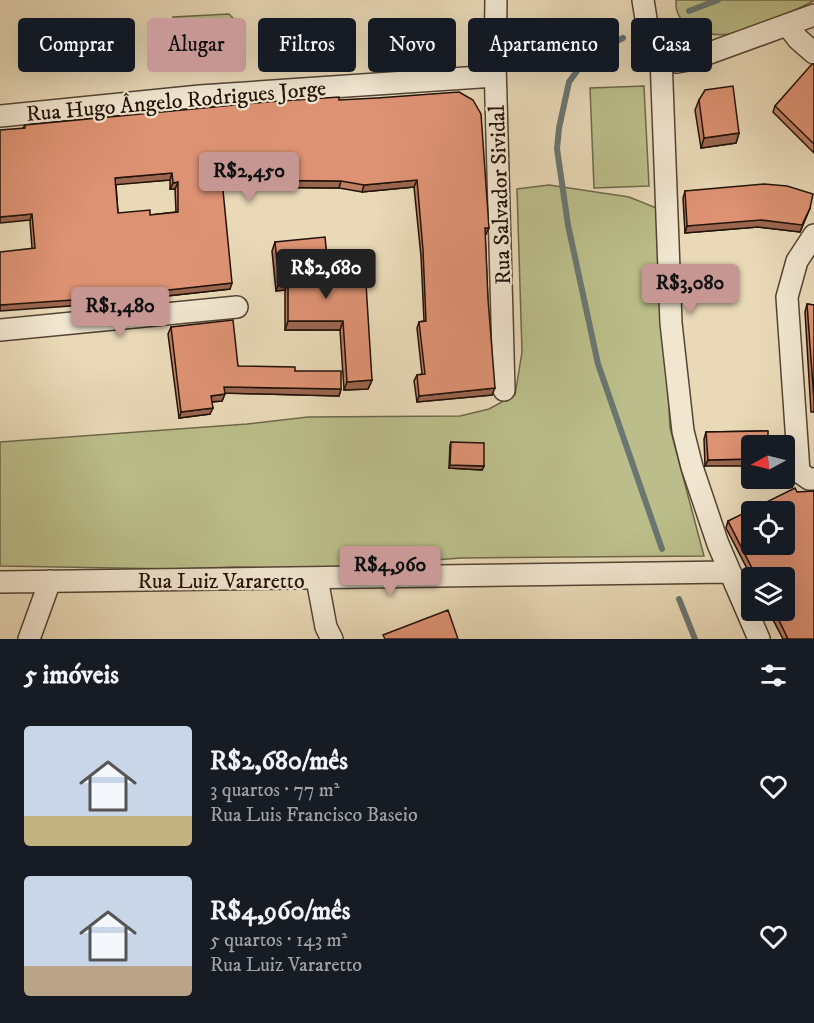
<!DOCTYPE html>
<html lang="pt">
<meta charset="utf-8">
<style>
body{margin:0;font-family:"IM FELL DW Pica",serif;background:#242831;color:#f1f3f6;height:100vh;display:flex;flex-direction:column;font-size:22px;white-space:nowrap}
*{box-sizing:border-box;margin:0}
p{font-size:20px;color:#9ea1a6}
.icon{flex:none;width:33px;height:33px;fill:none;stroke:currentColor;stroke-width:2;stroke-linecap:round;stroke-linejoin:round}
.map{position:relative;height:639px;overflow:hidden}
.sheet{display:flex;flex-direction:column;background:#171b24;flex:1}
.sheet>*{flex:none}
.hud{position:absolute;left:18px;top:18px;width:778px;height:54px;display:flex;gap:12px}
.needle{width:39px;rotate:263deg}
.fabs{position:absolute;left:741px;top:435px;display:grid;gap:12px}
.fabs a{display:grid;place-items:center;width:54px;height:54px;border-radius:6px;background:#171b24;box-shadow:0 6px 24px #0002;font-size:30px}
.price{position:absolute;translate:-50% -51px;padding:0 14px;border-radius:6px;background:#c59692;color:#111;font-size:20px;line-height:39px;filter:drop-shadow(0 2px 3px #0008)}
.price::after{content:'';position:absolute;left:50%;top:36px;width:18px;height:14px;margin-left:-9px;background:inherit;clip-path:polygon(0 0,100% 0,50% 100%)}
.price.selected{background:#222;color:#fff}
ul{padding:0;list-style:none}
li{display:flex;align-items:center;gap:18px;height:150px;padding:0 24px}
li span{display:grid;place-items:center;flex:none;width:168px;height:120px;border-radius:6px;color:#555}
li>.icon{margin-inline-start:auto}
span .icon{width:72px;height:72px;fill:#fffc;stroke-width:1}
li b{font-size:26px}
h2{display:flex;justify-content:space-between;align-items:center;height:72px;padding:0 24px;font-size:26px}
.tag{padding:0 21px;border-radius:6px;background:#171b24;box-shadow:0 6px 24px #0002;font-size:21px;line-height:54px}
.tag.selected{background:#c59692;color:#111}
.map>svg:first-child{display:block}
.green{fill:#bbbe8a;stroke:#6e684a;stroke-width:1.5}
.lines{fill:none;stroke-linecap:round;stroke-linejoin:round}
.stream{stroke:#697671;stroke-width:6}
.street-casing{stroke:#544434;stroke-width:24}
.street{stroke:#f1e6d0;stroke-width:21}
.wall{fill:#be7e63;stroke:#221209;stroke-width:1.5;fill-rule:evenodd}
.shaded-wall{fill:#9b6650;stroke:#221209;stroke-width:1.5}
.building{fill:#dd9273;stroke:#221209;stroke-width:1.5;fill-rule:evenodd}
.labels{text-anchor:middle;stroke-width:4.5;stroke-linejoin:round;paint-order:stroke}
.street-label{font-size:22px;fill:#221209;stroke:#f1e6d0}
</style>
<div class="map">
<svg width="814" height="639" viewBox="0 0 814 639">
<rect width="100%" height="100%" fill="#e9d9b7"/>
<filter id="stains"><feTurbulence type="fractalNoise" baseFrequency=".00333" numOctaves="4"/><feColorMatrix values="0 0 0 0 .2 0 0 0 0 .09 0 0 0 0 .02 0 0 0 .5 -.17"/></filter>
<radialGradient id="worn" r=".72"><stop offset=".6" stop-color="#630" stop-opacity="0"/><stop offset="1" stop-color="#630" stop-opacity=".3"/></radialGradient>
<!-- green -->
<path class="green" d="M676 0H814C805 7 749 30 736 33 712 38 674 31 676 0Z
M229 14 234 19 238 40 229 49C204 47 185 57 170 34L173 17Z
M644 86 649 186 594 188 590 88Z
M549 185 629 197 659 209 670 428 704 556 461 558 317 569 236 567 175 569 0 566V442L247 424 308 417 460 416 489 409 515 395 522 352 517 189Z"/>
<g class="lines">
<!-- stream -->
<path class="stream" d="M689 11 718 0
M623 38 588 56 569 82 559 128 557 149 568 225 598 364 662 549
M679 599 695 639"/>
<defs>
<path id="street" d="M496 0 495 63 504 390
M643 0 647 25 661 57 671 323 683 431 692 467 718 544 759 639
M788 26 798 39 814 53
M661 57 677 62 693 59 814 15
M0 116 200 96 495 76
M814 235 797 261 787 297 799 472 809 479H814
M0 330 237 307
M317 579 326 627 332 639
M0 582 730 572
M29 639 50 581"/>
</defs>
<!-- street casing -->
<use href="#street" class="street-casing"/>
<!-- street -->
<use href="#street" class="street"/>
</g>
<!-- wall -->
<path class="wall" d="M814 64V153L773 112 775 106Z
M339 100 486 234H485L492 395 417 402 414 381 417 375 422 374 417 328 419 322 424 321 421 256 414 187 362 192 339 188 222 187 230 289 85 305 32 248 23 128 25 125ZM170 180V189H175L176 212 150 215 118 213 116 184Z
M699 100 739 133 736 143 701 148 695 110Z
M685 191 810 208 800 232 758 227 685 233 683 198Z
M275 242 330 286 372 380 368 389 344 390 340 330H285V290L276 291 272 251Z
M807 304 814 305V412H811L805 312Z
M171 327 238 366 341 389 339 396 225 393 222 401 212 402 210 414 179 418 168 334Z
M768 431 705 466 704 439 706 432Z
M451 442 484 466 482 470 449 468 450 445Z
M797 492 814 639H783L768 610H784V578H752L726 528 728 521Z"/>
<!-- shaded-wall -->
<path class="shaded-wall" d="M739 133 736 143 701 148 704 138Z
M172 173 170 180 113 185 115 178Z
M222 180 341 181 339 188 219 187Z
M417 180 414 187 362 192 364 185Z
M178 182 175 189H170L173 183Z
M810 208 800 232 758 227 685 233 687 226Z
M32 214 30 220 0 223V217Z
M485 228H489L486 234 482 235Z
M288 281 285 290 276 291 279 282Z
M232 283 230 289 85 305 0 311V305Z
M288 321H343L340 330H285Z
M372 380 368 389 344 390 347 382Z
M224 387 341 389 339 396 221 393Z
M495 388 492 395 417 402 419 396Z
M225 394 222 401 209 402 211 396Z
M213 408 210 414 179 418 181 412Z
M752 459V466H705L708 460Z
M450 465 484 466 482 470 449 468Z"/>
<!-- building -->
<path class="building" d="M812 64H814V144L775 106Z
M733 86 739 133 704 138 699 100 705 90Z
M459 92 473 100 481 114 489 228H485L488 299 495 388 419 396 417 375 425 374 419 322 426 321 423 250 417 180 364 185 341 181 222 180 232 283 87 299 0 305V252L35 248 32 214 0 217V130L25 128V125L267 102 339 97V100L377 98ZM172 173 173 183 178 182V212L150 215V210L118 213 115 178Z
M764 184 787 186 813 194 810 208 802 225 761 220 687 226 685 191Z
M325 237 330 286 366 284 372 380 347 382 343 321H288V281L279 282 275 242Z
M807 304 814 305V400Z
M233 320 238 366 295 367V371H341V389L224 387 225 394 211 396 213 408 181 412 171 327Z
M768 431V446H752V459L708 460 706 432Z
M451 442 484 443V466L450 465Z
M795 488 797 492 814 491V639H788L774 610H784V578H757L728 521ZM752 512H784V544H752Z
M448 610 458 639H385L383 635Z"/>
<g class="labels">
<!-- street labels -->
<g class="street-label">
<text transform="translate(176 100) rotate(-5)" y="8">Rua Hugo Ângelo Rodrigues Jorge</text>
<text transform="translate(499 195) rotate(-92)" y="8">Rua Salvador Sividal</text>
<text x="221" y="588">Rua Luiz Vararetto</text>
</g>
</g>
<rect width="100%" height="100%" filter="url(#stains)"/>
<rect width="100%" height="100%" fill="url(#worn)"/>
</svg>
<div class="fabs">
<a><svg class="needle" viewBox="-14 -14 28 28"><path d="M0-13l5 13h-10z" fill="#e53935"/><path d="M0 13l5-13h-10z" fill="#9ea1a6"/></svg></a>
<a><svg class="icon" aria-label="locate" viewBox="0 0 24 24"><circle cx="12" cy="12" r="6"/><path d="M12 2v4M12 18v4M2 12h4M18 12h4"/></svg></a>
<a><svg class="icon" aria-label="layers" viewBox="0 0 24 24"><path d="M12 4l9 5-9 5-9-5zM3 14l9 5 9-5"/></svg></a>
</div>
<b class="price" style="left:249px;top:203px">R$2,450</b>
<b class="price selected" style="left:326px;top:300px">R$2,680</b>
<b class="price" style="left:690px;top:315px">R$3,080</b>
<b class="price" style="left:120px;top:338px">R$1,480</b>
<b class="price" style="left:390px;top:597px">R$4,960</b>
<div class="hud">
<a class="tag">Comprar</a>
<a class="tag selected">Alugar</a>
<a class="tag">Filtros</a>
<a class="tag">Novo</a>
<a class="tag">Apartamento</a>
<a class="tag">Casa</a>
</div>
</div>
<section class="sheet">
<h2>5 imóveis<svg class="icon" aria-label="filters" viewBox="0 0 24 24"><path d="M4 7h16M4 17h16"/><circle cx="9" cy="7" r="2"/><circle cx="15" cy="17" r="2"/></svg></h2>
<ul>
<li><span style="background:linear-gradient(#c9d6e8 75%,#c2b280 0)"><svg class="icon" aria-label="home" viewBox="0 0 24 24"><path d="M3 11l9-7 9 7M6 9v11h12V9"/></svg></span><div><b>R$2,680/mês</b><p>3 quartos · 77 m²</p><p>Rua Luis Francisco Baseio</p></div><svg class="icon" aria-label="heart" viewBox="0 0 24 24"><path d="M12 20l-8-8c-3-5 5-10 8-4 3-6 11-1 8 4z"/></svg></li>
<li><span style="background:linear-gradient(#c9d6e8 75%,#b9a48a 0)"><svg class="icon" aria-label="home" viewBox="0 0 24 24"><path d="M3 11l9-7 9 7M6 9v11h12V9"/></svg></span><div><b>R$4,960/mês</b><p>5 quartos · 143 m²</p><p>Rua Luiz Vararetto</p></div><svg class="icon" aria-label="heart" viewBox="0 0 24 24"><path d="M12 20l-8-8c-3-5 5-10 8-4 3-6 11-1 8 4z"/></svg></li>
</ul>
</section>
